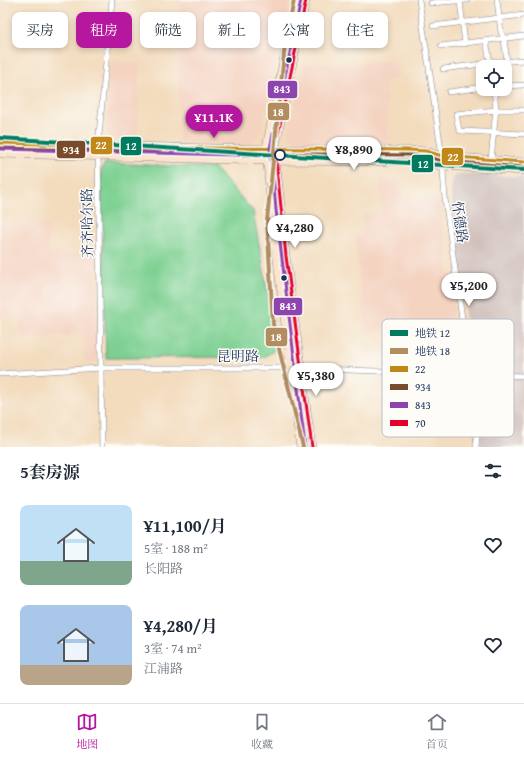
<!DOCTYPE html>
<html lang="zh">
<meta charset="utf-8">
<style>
body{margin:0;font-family:"Gentium Book Plus","Noto Serif SC",serif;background:#f2f2f3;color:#1f2937;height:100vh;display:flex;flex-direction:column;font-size:15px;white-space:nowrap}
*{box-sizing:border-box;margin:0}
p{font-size:13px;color:#747a83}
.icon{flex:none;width:22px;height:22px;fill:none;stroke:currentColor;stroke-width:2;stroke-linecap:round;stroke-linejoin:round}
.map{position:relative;height:447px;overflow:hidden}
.drawer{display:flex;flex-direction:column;background:#fff;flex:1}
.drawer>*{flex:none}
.guide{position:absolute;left:12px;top:12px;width:500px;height:36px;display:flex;gap:8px}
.tools{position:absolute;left:476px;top:60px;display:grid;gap:8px}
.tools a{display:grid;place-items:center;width:36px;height:36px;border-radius:8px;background:#fff;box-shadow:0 2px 6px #0003;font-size:20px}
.price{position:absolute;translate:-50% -34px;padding:0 9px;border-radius:14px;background:#fff;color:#222;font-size:13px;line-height:26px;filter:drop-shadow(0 1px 2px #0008)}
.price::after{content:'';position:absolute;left:50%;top:24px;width:12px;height:9px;margin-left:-6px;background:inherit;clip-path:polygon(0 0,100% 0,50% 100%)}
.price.current{background:#b5179e;color:#fff}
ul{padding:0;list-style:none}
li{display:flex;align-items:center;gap:12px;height:100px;padding:0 20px}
li span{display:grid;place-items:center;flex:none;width:112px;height:80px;border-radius:8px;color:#555}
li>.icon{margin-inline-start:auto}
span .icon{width:48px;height:48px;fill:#fffc;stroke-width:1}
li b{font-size:17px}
h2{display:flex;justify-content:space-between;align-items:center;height:48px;padding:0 20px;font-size:17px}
.chip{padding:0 14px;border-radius:8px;background:#fff;box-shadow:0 2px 6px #0003;font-size:14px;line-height:36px}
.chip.current{background:#b5179e;color:#fff}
.tabs{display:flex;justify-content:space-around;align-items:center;height:56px;border-top:1px solid #e0e1e3;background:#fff;font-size:11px;color:#747a83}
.tabs a{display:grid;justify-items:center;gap:2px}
.tabs .current{color:#b5179e}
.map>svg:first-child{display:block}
.built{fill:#f4d3c1}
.industrial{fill:#d0c0bc}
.green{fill:#7dd092;stroke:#4c8078}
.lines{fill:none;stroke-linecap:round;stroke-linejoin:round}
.street-casing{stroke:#87868e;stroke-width:6}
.secondary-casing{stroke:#87868e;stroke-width:8}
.street{stroke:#fff;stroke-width:5}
.secondary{stroke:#fbe5cf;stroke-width:7}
.bus-1-casing{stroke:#fdfcf7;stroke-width:6}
.bus-2-casing{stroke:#fdfcf7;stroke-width:6}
.bus-3-casing{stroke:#fdfcf7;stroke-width:6}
.bus-4-casing{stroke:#fdfcf7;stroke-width:6}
.bus-1{stroke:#c08818;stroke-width:3}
.bus-2{stroke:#7a4b2a;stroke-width:3}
.bus-3{stroke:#8e44ad;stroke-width:3}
.bus-4{stroke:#e4002b;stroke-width:3}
.metro-1-casing{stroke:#fdfcf7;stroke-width:7}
.metro-2-casing{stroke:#fdfcf7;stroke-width:7}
.metro-1{stroke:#007b5f;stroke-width:4}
.metro-2{stroke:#b18d60;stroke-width:4}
.bus-dot{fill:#1b2f5e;stroke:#fdfcf7;stroke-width:1.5}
.stop-dot{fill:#fdfcf7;stroke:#1b2f5e;stroke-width:2}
.labels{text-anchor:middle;stroke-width:3;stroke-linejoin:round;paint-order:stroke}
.street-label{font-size:14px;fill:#1b2f5e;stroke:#fdfcf7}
.key{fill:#fdfcf7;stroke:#b9bec9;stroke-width:1}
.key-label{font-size:11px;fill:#1b2f5e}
.line-badge{stroke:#fdfcf7;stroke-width:1.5}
.badge-label{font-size:11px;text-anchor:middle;font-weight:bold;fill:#fff}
</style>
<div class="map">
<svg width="524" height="447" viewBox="0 0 524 447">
<rect width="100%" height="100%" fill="#fdfcf7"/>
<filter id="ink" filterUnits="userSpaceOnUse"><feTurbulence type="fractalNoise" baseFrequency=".025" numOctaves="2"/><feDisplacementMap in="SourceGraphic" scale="8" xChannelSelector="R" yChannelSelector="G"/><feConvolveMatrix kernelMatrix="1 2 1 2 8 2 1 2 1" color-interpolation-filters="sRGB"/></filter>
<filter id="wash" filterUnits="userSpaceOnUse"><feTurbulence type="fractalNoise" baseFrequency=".012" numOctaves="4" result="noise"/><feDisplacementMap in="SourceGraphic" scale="16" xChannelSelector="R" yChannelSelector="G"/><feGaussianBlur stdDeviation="0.9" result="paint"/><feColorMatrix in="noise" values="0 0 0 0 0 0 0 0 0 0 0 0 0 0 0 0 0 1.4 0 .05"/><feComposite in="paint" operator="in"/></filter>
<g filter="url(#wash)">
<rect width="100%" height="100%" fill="#f3dcbe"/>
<!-- built -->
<path class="built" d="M178 0H290L285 24 263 120 262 131 257 137 250 143 239 145 179 142Z
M110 61 139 63 138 139 108 138 106 133Z
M388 61H393L398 65 399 70 398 76 387 81 385 86 389 146 299 144 291 139 288 132 305 64 337 65Z
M381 180H402V199L440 200 455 323 365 332 355 235H361L363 214H381Z
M0 222 49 224 48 252 95 254 99 362H84L83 335 21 339 18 318H0Z"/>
<!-- industrial -->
<path class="industrial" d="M459 174 524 177V447H480L478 404 474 364 468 336 451 192V182L453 177Z"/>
<!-- green -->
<path class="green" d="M105 163 215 168 253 211 278 348 264 357 106 358 101 172Z"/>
</g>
<g filter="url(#ink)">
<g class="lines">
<defs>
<path id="street" d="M419 0 442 156 445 199 470 375 477 432 476 447
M497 0 501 32 504 39 507 62
M460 1 465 44
M431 3 467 0
M433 26 524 15
M486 41 491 67
M441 46 524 36
M443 69 490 63 524 60
M505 86 524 85
M449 92 483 87
M524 110H496L456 114 459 130 461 131 524 134
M491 160 496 109 494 89
M0 374 101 368H290L524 376
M102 447 98 145 112 0"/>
<path id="secondary" d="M295 0 266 148 271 211 300 447
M306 0 275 149 286 256 312 447
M0 143 213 148 331 150H409L426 151 442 156 524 162
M0 154 267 161 414 162 443 166 524 171"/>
</defs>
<!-- street casing -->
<use href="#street" class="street-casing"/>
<!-- secondary casing -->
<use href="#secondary" class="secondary-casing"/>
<!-- street -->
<use href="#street" class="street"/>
<!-- secondary -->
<use href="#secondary" class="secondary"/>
<defs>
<path id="bus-1" d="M0 143 213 148 409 150 426 151 442 156 524 162"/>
<path id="bus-2" d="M0 148 213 153 409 155 425 156 442 161 524 167"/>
<path id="bus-3" d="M0 149 267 156 271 158 272 161 276 210 305 446
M272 179 270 148 301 0"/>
<path id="bus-4" d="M306 0 275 149 286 256 312 447"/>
</defs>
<!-- bus-1 casing -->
<use href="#bus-1" class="bus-1-casing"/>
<!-- bus-2 casing -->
<use href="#bus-2" class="bus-2-casing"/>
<!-- bus-3 casing -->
<use href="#bus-3" class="bus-3-casing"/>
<!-- bus-4 casing -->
<use href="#bus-4" class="bus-4-casing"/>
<!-- bus-1 -->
<use href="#bus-1" class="bus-1"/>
<!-- bus-2 -->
<use href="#bus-2" class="bus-2"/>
<!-- bus-3 -->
<use href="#bus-3" class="bus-3"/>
<!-- bus-4 -->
<use href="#bus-4" class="bus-4"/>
<defs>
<path id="metro-1" d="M0 138 524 170"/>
<path id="metro-2" d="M294 0 285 44 267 220 273 324 303 447"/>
</defs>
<!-- metro-1 casing -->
<use href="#metro-1" class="metro-1-casing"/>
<!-- metro-2 casing -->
<use href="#metro-2" class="metro-2-casing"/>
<!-- metro-1 -->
<use href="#metro-1" class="metro-1"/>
<!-- metro-2 -->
<use href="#metro-2" class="metro-2"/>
</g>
</g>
<!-- markers -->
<g class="bus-dot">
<circle cx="289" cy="60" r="3.5"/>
<circle cx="284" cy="278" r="3.5"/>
</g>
<circle class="stop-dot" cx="280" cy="155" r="5"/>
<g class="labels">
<!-- street labels -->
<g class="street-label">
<text transform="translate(460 222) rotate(82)" y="5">怀德路</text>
<text transform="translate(87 223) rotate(-91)" y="5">齐齐哈尔路</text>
<text x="238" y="361">昆明路</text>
</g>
</g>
<!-- legend -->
<rect x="382" y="319" width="132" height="118" rx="6" class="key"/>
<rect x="390" y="330" width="18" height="6" fill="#007b5f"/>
<rect x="390" y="348" width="18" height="6" fill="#b18d60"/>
<rect x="390" y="366" width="18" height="6" fill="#c08818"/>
<rect x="390" y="384" width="18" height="6" fill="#7a4b2a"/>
<rect x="390" y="402" width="18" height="6" fill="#8e44ad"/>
<rect x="390" y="420" width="18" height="6" fill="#e4002b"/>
<g class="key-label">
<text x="415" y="337">地铁 12</text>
<text x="415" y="355">地铁 18</text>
<text x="415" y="373">22</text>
<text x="415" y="391">934</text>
<text x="415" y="409">843</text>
<text x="415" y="427">70</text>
</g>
<g class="line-badge">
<rect x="267" y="80" width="31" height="19" rx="4" fill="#8e44ad"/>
<rect x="267" y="102" width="23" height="19" rx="4" fill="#b18d60"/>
<rect x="90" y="136" width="23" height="19" rx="4" fill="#c08818"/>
<rect x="120" y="136" width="22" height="20" rx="4" fill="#007b5f"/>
<rect x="56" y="140" width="30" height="19" rx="4" fill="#7a4b2a"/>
<rect x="441" y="147" width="23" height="19" rx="4" fill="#c08818"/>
<rect x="411" y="154" width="23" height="19" rx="4" fill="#007b5f"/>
<rect x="273" y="297" width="30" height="19" rx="4" fill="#8e44ad"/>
<rect x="265" y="327" width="23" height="20" rx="4" fill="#b18d60"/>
</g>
<g class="badge-label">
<text x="282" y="93">843</text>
<text x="278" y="116">18</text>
<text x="101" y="149">22</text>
<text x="131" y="150">12</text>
<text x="71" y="154">934</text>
<text x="453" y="161">22</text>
<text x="423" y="168">12</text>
<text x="288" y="310">843</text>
<text x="276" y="341">18</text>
</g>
</svg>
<div class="tools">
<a><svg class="icon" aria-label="locate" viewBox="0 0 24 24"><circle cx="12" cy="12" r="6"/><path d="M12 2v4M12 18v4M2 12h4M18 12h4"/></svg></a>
</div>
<b class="price current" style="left:214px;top:139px">¥11.1K</b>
<b class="price" style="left:354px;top:171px">¥8,890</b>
<b class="price" style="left:295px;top:249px">¥4,280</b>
<b class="price" style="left:469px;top:307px">¥5,200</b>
<b class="price" style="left:316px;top:397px">¥5,380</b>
<div class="guide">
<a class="chip">买房</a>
<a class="chip current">租房</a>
<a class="chip">筛选</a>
<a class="chip">新上</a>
<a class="chip">公寓</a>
<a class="chip">住宅</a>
</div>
</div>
<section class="drawer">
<h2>5套房源<svg class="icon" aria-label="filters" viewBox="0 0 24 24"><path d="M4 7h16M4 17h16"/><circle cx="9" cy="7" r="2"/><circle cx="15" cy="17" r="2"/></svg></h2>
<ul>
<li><span style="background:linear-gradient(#bfe0f5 70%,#7fa58c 0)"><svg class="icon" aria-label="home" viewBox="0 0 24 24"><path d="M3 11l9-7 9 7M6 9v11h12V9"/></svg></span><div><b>¥11,100/月</b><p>5室 · 188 m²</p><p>长阳路</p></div><svg class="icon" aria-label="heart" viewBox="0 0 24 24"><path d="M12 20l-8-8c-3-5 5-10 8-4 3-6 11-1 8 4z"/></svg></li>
<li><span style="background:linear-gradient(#a9c7e8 75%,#b9a48a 0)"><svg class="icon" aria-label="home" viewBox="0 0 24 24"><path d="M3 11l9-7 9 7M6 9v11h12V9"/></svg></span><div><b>¥4,280/月</b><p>3室 · 74 m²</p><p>江浦路</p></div><svg class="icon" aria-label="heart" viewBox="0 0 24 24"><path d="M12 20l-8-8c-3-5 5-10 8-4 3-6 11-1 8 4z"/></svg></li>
</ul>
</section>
<nav class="tabs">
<a class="current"><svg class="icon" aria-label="map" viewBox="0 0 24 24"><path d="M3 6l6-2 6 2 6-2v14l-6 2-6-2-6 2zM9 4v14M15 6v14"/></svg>地图</a>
<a><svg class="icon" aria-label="saved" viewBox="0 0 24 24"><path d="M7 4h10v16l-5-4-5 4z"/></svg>收藏</a>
<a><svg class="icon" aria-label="home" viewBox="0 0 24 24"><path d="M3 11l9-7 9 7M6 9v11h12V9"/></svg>首页</a>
</nav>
